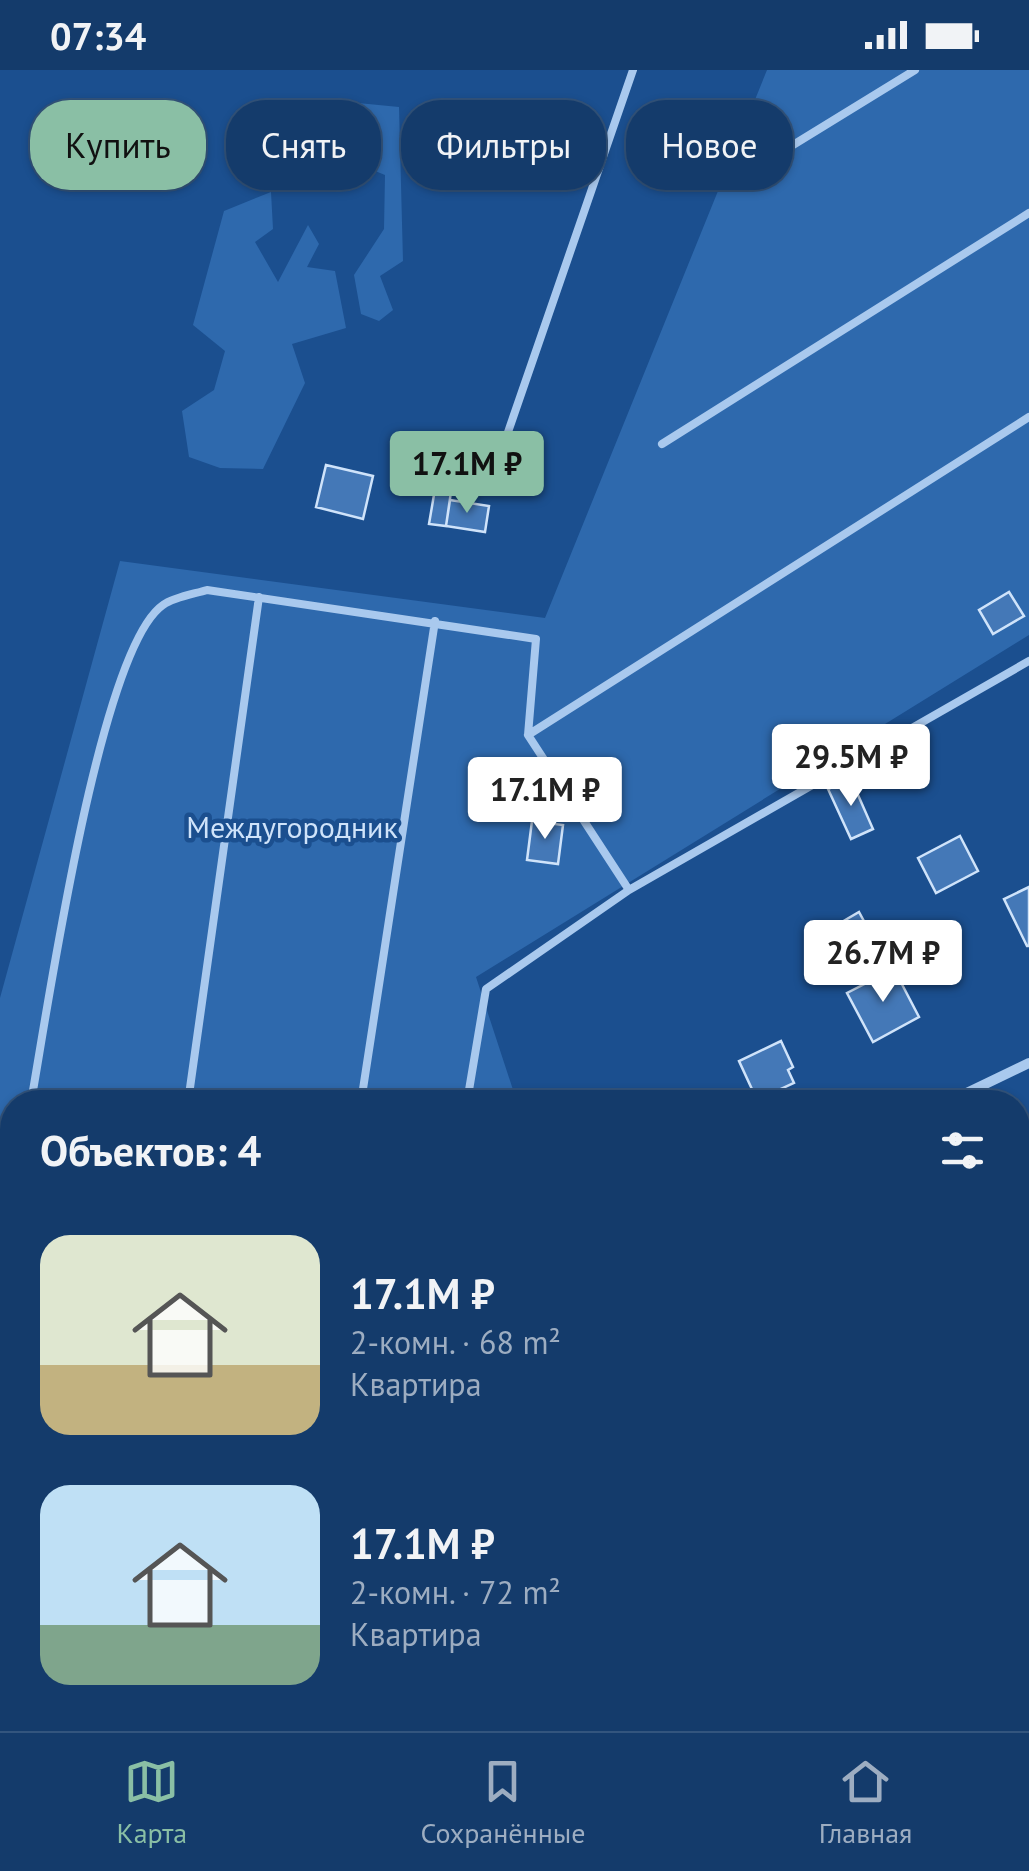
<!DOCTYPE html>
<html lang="ru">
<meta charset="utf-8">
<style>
body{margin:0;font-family:"PT Sans",sans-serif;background:#1d4271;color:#f1f3f6;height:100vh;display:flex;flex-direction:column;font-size:38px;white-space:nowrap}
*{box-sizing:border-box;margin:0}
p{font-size:32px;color:#9dadc1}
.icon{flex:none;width:55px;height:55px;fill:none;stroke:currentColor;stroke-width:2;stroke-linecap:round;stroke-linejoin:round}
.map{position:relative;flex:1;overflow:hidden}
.panel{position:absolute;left:0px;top:1020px;width:1030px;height:642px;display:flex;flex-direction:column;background:#143b6b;border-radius:40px 40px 0 0;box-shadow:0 2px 8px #0004,0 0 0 2px #33557e}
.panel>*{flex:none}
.top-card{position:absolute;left:30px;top:30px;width:970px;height:90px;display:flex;gap:20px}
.price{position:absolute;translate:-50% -85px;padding:0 22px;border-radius:10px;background:#fff;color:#222;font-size:32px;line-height:65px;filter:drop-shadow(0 2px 5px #0008)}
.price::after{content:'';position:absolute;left:50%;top:60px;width:30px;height:22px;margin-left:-15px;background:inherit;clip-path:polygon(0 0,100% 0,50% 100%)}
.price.selected{background:#8abfa5;color:#111}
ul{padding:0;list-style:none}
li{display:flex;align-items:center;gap:30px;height:250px;padding:0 40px}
li span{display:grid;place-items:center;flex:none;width:280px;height:200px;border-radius:30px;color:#555}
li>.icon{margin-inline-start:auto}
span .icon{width:120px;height:120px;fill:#fffc;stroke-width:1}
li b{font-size:42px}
h2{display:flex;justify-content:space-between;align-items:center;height:120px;padding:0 40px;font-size:42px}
.chip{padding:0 35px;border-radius:40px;background:#143b6b;box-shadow:0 2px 8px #0004,0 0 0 2px #33557e;font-size:35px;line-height:90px}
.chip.selected{background:#8abfa5;color:#111}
.status{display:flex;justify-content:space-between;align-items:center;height:70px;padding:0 50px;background:#143b6b;direction:ltr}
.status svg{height:28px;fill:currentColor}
.menu{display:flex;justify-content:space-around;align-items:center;height:140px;border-top:2px solid #33557e;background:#143b6b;font-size:28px;color:#9dadc1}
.menu a{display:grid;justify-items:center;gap:5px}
.menu .selected{color:#8abfa5}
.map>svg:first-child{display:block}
.green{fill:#2e69ad}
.building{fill:#4478b7;stroke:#cfe3fa;stroke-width:2.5}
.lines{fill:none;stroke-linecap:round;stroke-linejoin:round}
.lane{stroke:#a9c9ee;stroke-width:8}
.street{stroke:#a9c9ee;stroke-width:10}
.labels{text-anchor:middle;stroke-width:9;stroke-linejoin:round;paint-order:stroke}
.park-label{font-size:30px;fill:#cfe3fa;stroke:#1b4f8f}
</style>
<div class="status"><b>07:34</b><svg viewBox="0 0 49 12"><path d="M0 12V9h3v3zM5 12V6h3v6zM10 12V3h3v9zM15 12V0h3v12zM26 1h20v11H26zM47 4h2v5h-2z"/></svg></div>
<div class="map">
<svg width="1029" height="1661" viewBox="0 0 1029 1661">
<rect width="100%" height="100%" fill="#1b4f8f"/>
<!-- green -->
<path class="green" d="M767 0H1029V565L476 907 517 1032H12V1650H591L572 1661H0V928L120 491 545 548Z
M358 33 399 37 403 191 380 206 393 240 379 251 361 244 354 205 384 159 385 105 321 79Z
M271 122 273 159 255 172 278 212 308 155 319 174 307 197 335 201 346 258 292 274 305 313 263 399 220 398 189 387 182 341 214 320 225 281 193 255 224 141Z"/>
<!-- building -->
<path class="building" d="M326 395 373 406 363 449 316 437Z
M436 413 452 415 446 456 429 454Z
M450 430 489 436 485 462 446 456Z
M1009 522 1024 546 993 564 979 540Z
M851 709 873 759 851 769 828 719Z
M532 751 563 755 558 794 527 790Z
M960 766 978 801 936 823 918 788Z
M1029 817V876H1027L1004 829Z
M859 842 878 877 861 886 842 852Z
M926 857 943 892 916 905 898 871Z
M894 899 919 947 873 972 847 923Z
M781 971 793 997 788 1000 794 1013 757 1030 739 991Z
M1018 1108 1029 1130V1145L1018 1151Z
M804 1650H844L824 1661H810Z
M868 1650H892L899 1661H875Z"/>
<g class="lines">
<!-- lane -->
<path class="lane" d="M780 83 915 0
M507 365 633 0
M662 374 1029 143
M528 665 1029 347
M31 1032C47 944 99 579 163 535 174 527 194 524 207 520L536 569 528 665 629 820
M188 1032 259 527
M361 1032 435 551
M467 1032 486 919 629 820 1029 591
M0 1199 12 1131
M0 1353 12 1354
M92 1661 94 1650
M261 1661 263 1650
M362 1661 364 1650"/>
<!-- street -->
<path class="street" d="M948 1032 1029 993
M773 1650 778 1661"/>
</g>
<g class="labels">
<!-- park labels -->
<g class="park-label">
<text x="292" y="768">Междугородник</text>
</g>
</g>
</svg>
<b class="price selected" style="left:467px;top:446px">17.1M ₽</b>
<b class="price" style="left:851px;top:739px">29.5M ₽</b>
<b class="price" style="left:545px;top:772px">17.1M ₽</b>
<b class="price" style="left:883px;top:935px">26.7M ₽</b>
<div class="top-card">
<a class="chip selected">Купить</a>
<a class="chip">Снять</a>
<a class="chip">Фильтры</a>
<a class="chip">Новое</a>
</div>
<section class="panel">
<h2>Объектов: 4<svg class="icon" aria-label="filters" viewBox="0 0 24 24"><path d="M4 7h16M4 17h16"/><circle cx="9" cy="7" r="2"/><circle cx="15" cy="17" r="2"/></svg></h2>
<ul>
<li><span style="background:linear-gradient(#dfe7d0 65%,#c2b280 0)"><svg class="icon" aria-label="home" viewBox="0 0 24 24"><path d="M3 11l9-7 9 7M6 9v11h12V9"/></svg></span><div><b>17.1M ₽</b><p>2-комн. · 68 m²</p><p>Квартира</p></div></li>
<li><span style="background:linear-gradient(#bfe0f5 70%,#7fa58c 0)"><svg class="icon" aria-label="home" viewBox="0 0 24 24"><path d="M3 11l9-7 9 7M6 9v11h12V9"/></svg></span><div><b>17.1M ₽</b><p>2-комн. · 72 m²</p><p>Квартира</p></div></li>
</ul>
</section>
</div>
<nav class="menu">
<a class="selected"><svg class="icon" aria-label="map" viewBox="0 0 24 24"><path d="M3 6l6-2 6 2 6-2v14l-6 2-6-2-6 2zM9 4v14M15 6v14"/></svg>Карта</a>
<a><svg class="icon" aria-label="saved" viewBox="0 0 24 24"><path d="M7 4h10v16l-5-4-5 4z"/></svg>Сохранённые</a>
<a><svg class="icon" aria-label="home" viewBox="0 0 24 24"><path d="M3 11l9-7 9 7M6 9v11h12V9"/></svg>Главная</a>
</nav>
